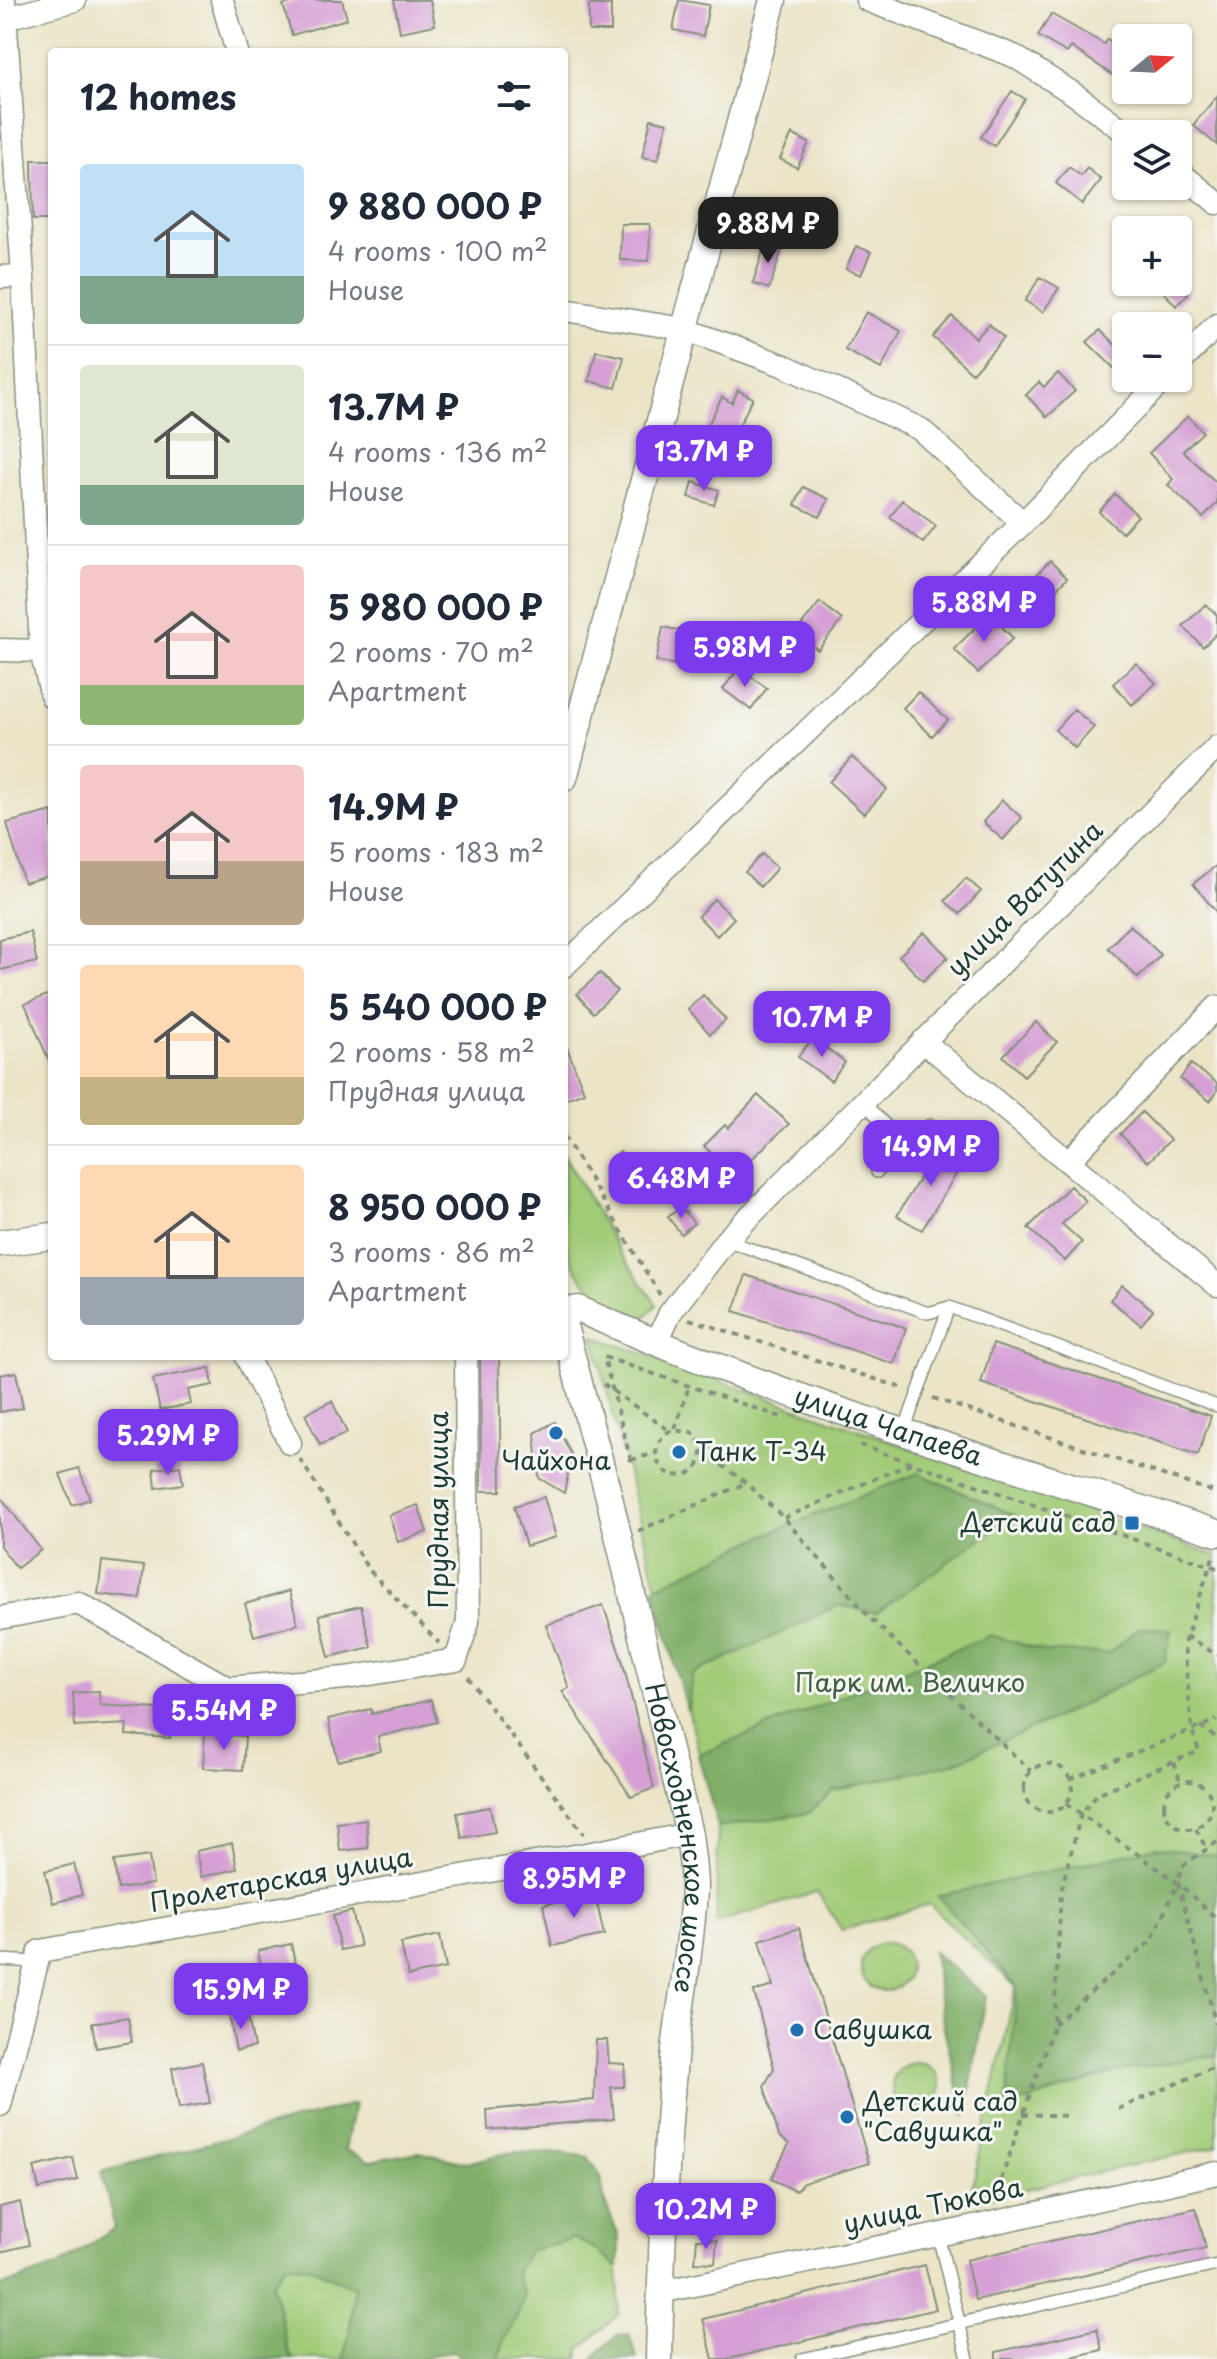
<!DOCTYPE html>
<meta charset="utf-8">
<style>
body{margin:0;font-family:"Playpen Sans",sans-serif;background:#f6f6f7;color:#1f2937;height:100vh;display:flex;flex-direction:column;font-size:30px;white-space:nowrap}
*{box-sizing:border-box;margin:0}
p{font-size:26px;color:#747a83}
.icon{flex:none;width:44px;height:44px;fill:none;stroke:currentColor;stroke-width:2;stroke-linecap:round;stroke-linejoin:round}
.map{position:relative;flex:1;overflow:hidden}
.panel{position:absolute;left:48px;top:48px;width:520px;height:1312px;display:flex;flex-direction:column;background:#fff;border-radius:8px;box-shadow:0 2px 6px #0004}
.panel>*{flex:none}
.needle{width:52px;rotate:72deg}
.fabs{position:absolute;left:1112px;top:24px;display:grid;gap:16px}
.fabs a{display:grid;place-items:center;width:80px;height:80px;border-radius:8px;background:#fff;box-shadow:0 2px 6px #0004;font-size:40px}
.price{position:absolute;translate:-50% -68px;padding:0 18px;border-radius:16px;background:#7c3aed;color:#fff;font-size:26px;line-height:52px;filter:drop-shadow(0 2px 4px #0008)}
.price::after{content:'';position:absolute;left:50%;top:48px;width:24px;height:18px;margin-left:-12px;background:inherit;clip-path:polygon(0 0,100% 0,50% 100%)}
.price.selected{background:#222;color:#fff}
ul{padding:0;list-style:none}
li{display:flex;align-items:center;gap:24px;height:200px;padding:0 32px}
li+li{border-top:2px solid #e0e1e3}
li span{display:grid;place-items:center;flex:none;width:224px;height:160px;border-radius:8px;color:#555}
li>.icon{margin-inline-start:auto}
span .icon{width:96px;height:96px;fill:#fffc;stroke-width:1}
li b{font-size:34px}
h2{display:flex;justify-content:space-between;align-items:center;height:96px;padding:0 32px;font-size:34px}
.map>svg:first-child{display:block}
.green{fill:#a1cb77;stroke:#608456;stroke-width:2}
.forest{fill:#80af68;stroke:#50764e;stroke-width:2}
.building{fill:#d6a0d5}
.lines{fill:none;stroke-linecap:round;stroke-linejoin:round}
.service-casing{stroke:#85907e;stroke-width:14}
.minor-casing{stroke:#85907e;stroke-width:25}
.tertiary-casing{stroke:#85907e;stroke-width:29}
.path{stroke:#85907e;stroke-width:4;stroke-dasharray:6 6;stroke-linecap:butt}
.service{stroke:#fff;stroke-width:11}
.minor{stroke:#fff;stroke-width:22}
.tertiary{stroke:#fff;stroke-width:26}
.poi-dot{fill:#1f6fb2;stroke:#f6f6f2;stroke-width:3}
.labels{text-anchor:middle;stroke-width:6;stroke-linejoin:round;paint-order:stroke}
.street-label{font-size:26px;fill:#1f3d34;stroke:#f6f6f2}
.poi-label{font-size:26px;fill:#1f3d34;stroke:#f6f6f2;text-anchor:start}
.park-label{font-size:26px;fill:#406045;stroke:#f6f6f2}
</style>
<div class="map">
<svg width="1217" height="2359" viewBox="0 0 1217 2359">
<rect width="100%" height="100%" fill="#f6f6f2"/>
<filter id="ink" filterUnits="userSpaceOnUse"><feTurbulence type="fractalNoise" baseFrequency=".0125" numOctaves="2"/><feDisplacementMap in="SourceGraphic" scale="16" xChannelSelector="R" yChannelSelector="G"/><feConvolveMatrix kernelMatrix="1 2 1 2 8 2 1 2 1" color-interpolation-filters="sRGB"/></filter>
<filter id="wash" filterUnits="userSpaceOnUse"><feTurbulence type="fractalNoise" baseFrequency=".006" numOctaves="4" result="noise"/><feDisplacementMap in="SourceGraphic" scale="32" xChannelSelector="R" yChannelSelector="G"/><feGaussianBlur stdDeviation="1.8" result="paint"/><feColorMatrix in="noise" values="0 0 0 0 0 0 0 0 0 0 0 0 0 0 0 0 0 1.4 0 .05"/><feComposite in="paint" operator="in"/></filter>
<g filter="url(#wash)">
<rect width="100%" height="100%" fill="#ebe4c7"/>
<!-- green -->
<path class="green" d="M564 1155 619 1251 657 1305 643 1319C631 1312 615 1307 603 1299 552 1262 564 1210 564 1155Z
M593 1336 1217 1556V2146L969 2202 1016 1987 929 1904 842 1930 817 1892 716 1923 718 1827Z
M861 1967a24 24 0 1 1 48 0a24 24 0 1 1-48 0Z
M892 2087a24 24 0 1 1 48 0a24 24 0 1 1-48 0Z
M574 2238 597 2250 618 2268 619 2314 580 2349 578 2359H499L504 2339 516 2319V2273L528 2251Z
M286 2264 310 2267 355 2287 349 2335 343 2359H293L288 2351 272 2283Z"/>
<!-- forest -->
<path class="forest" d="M918 1473 1014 1515 876 1613 839 1605 693 1674 687 1711 654 1588 763 1536Z
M1139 1628 1171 1629 1165 1662 1056 1718 953 1763 833 1791 809 1813 718 1827 698 1755 991 1635 1047 1652 1109 1653Z
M1157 1847 1217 1856V2055L1115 2072 1006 2108 1017 1987 938 1896Z
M933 1952 986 1996 965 2117 942 2019Z
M354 2104 345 2150 369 2161 419 2152 466 2163 512 2152 563 2153 588 2157 601 2177 604 2200 619 2237 618 2268 597 2250 574 2238 528 2251 516 2273 524 2297 516 2319 504 2339 499 2359H465L454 2352 431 2355 428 2359H343L349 2335 354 2287 310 2267 286 2264 272 2283 288 2351 293 2359H0V2287L58 2266 115 2228 101 2172Z
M629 2334 637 2359H592L617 2335Z"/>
<g id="blocks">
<!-- building -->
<path class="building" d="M301 0H342L347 19 292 35 283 5Z
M394 0H430L435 25 400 32Z
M679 0 709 5 703 36 673 30Z
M589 5H611V31H589Z
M1051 14 1104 44 1107 39 1126 52V84L1071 47 1067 53 1038 36Z
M1012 91 1025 99 994 146 981 137Z
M1217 96V145L1193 125Z
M651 119 667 123 658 160 642 157Z
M792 134 809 143 797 168 780 159Z
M32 160H52V220H33Z
M1069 167 1081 176 1087 168 1101 180 1082 204 1056 183Z
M621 224H650L649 261 620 260Z
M766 242 783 247 769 289 753 283Z
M856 246 871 252 861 275 846 269Z
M1040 277 1059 288 1043 312 1025 301Z
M1155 282H1177L1188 294 1176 306Z
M866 312 901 331 881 369 845 350Z
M952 316 976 338 989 324 1004 338 972 373 933 337Z
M1100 330 1126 355 1115 369 1087 342Z
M596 351 624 357 616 388 589 381Z
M1058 373 1075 391 1047 417 1026 395 1039 382 1044 387Z
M738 390 753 398 730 443 705 431 722 397 732 403Z
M1188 416 1203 432 1183 451 1217 483V503L1203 518 1168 485 1173 479 1149 453Z
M693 482 719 490 714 505 689 497Z
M803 487 829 499 820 517 795 505Z
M1115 494 1138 516 1122 533 1099 512Z
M902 500 936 526 923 543 890 517Z
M1050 561 1067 578 1042 604 1024 588Z
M820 602 842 620 818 650 796 632Z
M1206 604 1217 615V633L1203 647 1183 626Z
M989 614 1013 638 978 673 954 649Z
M663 627 687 632 681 666 656 661Z
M1136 663 1156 683 1132 705 1113 684Z
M739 668 767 688 751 710 723 689Z
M918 692 948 720 932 736 903 708Z
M1074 709 1094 727 1075 748 1055 730Z
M852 757 887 789 864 814 829 782Z
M1002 800 1022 818 1003 840 983 822Z
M52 811V875L24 883 7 823Z
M762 854 777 868 760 887 745 872Z
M1217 865V913L1193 884Z
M966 878 981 891 960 914 945 901Z
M714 899 734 918 717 936 698 916Z
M1130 925 1161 955 1138 978 1108 948Z
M30 932 37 962 0 970V939Z
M924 932 948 957 923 981 899 956Z
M600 973 617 991 593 1013 577 994Z
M52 993V1068L25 1004Z
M703 995 726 1020 710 1034 688 1009Z
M1036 1022 1057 1042 1024 1076 1003 1056Z
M813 1038 845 1062 831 1081 798 1057Z
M565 1042 584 1092 564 1100V1043Z
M1191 1064 1217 1083V1092L1210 1101 1180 1079Z
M758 1095 789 1124 734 1175 704 1146 725 1125 728 1128Z
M1142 1112 1170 1140 1148 1162 1120 1134Z
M939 1146 964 1161 922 1230 897 1216Z
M620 1152 632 1166 618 1179 606 1166Z
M1070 1186 1086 1201 1062 1224 1082 1242 1065 1261 1028 1228Z
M681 1207 694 1223 681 1234 668 1217Z
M746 1275 906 1328 894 1364 734 1311Z
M1122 1285 1153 1310 1141 1325 1110 1300Z
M993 1344 1211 1416 1198 1455 981 1383Z
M480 1356H499L501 1491H481Z
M210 1368 213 1385 188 1390 191 1404 160 1410 153 1379Z
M16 1372 23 1408 0 1412V1375Z
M332 1401 347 1433 320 1445 305 1414Z
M555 1422 572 1456 564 1493 539 1478 535 1433Z
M180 1466 183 1484 156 1488 154 1469Z
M79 1468 90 1499 72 1505 60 1474Z
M0 1496 41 1550 17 1568 0 1546Z
M544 1497 556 1537 526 1546 514 1506Z
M418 1505 427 1532 398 1542 389 1515Z
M102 1561 144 1566 140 1599 98 1594Z
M289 1591 298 1624 254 1636 245 1604Z
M603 1605 622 1660 654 1788 631 1797 562 1691 569 1688 546 1625Z
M361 1606 371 1647 329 1657 319 1615Z
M99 1691 100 1705 172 1710 170 1738 126 1735 127 1724 75 1727 73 1693Z
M431 1700 437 1722 378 1737 381 1751 338 1761 328 1719 371 1709 372 1714Z
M205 1733 245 1736 243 1770 203 1768Z
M490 1807 495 1832 462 1838 457 1813Z
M366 1820 368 1848 340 1851 337 1823Z
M232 1843 237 1869 201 1877 196 1851Z
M149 1856 153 1884 118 1889 114 1861Z
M74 1864 82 1895 53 1903 45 1871Z
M595 1894 604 1935 552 1946 543 1905Z
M352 1911 360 1946 340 1950 333 1916Z
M799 1928 869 2163 803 2183 796 2191 771 2179 789 2144 779 2136 764 2086 774 2068 754 1992 773 1986 760 1940Z
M440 1935 446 1968 408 1976 401 1943Z
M291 1944 299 1980 265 1988 258 1951Z
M247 2011 254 2047 236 2051 229 2014Z
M128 2017 132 2042 96 2048 92 2023Z
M596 2040H607L609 2063 625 2064 624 2087H611L614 2119 488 2130 487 2110 594 2100Z
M202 2062 210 2103 179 2108 172 2068Z
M73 2158 78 2180 39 2189 34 2167Z
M20 2202 29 2245 0 2252V2207Z
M1196 2208 1206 2248 975 2300 966 2260Z
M697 2239 717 2240 715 2263 695 2262Z
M925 2265 936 2309 728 2359H713L703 2319Z
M1097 2329 1102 2350 1063 2359H996V2352Z"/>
</g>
</g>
<g filter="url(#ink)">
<use href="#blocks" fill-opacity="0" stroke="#85907e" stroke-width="2"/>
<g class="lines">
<defs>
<path id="service" d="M863 1102 900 1140 930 1125 957 1140 974 1158
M877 1172 900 1140
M726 1240 928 1313 949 1307 1217 1406
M904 1431 949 1307
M0 1960 37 1962
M938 2235 968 2359
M802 2359 1217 2265"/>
<path id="minor" d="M4 0 23 276 41 651 52 697
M222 0 237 52
M867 0 1014 56 1074 94 1128 134
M6 18 75 0
M1178 171 1217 203
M0 277 23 276
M564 310 684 329 785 366 920 429 1023 523
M1178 365 1217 325
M0 650 41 651
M564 966 1023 523 1165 378
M923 1041 1217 1285
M1069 1161 1217 1007
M656 1344 670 1313 726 1240 1217 747
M246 1356 290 1443
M0 1618 78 1603 228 1688 346 1678 456 1660 468 1622 466 1356
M0 2105 40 1951 597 1852 689 1834
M660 2292 938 2235 1217 2173"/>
<g id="tertiary">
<path d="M564 778 773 0"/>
<path d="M0 1243 52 1236"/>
<path id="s1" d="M564 1311 578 1309C784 1401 1003 1463 1217 1533"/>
<path id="s2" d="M564 1326 609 1497 689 1834C691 1852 694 1870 694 1888 692 1945 680 2002 674 2059 665 2159 661 2259 659 2359"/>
</g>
</defs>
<!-- service casing -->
<use href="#service" class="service-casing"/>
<!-- minor casing -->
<use href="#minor" class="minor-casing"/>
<!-- tertiary casing -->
<use href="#tertiary" class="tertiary-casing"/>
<!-- path -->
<path class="path" d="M564 1136 660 1295
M689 1319 906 1389
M603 1384 670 1431
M933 1398 1217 1493
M675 1429 689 1386
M860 1445 1217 1568
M703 1451 697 1468C668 1492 638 1452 670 1431H689L696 1435 703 1451 746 1483 784 1518 871 1619 1031 1771
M300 1459 368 1569 439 1643
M631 1460 656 1453
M631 1461 604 1357 787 1419
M784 1518 911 1463
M638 1531 746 1483
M1186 1636 1217 1655
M468 1677 584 1834
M1200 1727 1217 1738
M1174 1762 1180 1781
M1024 1788a24 24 0 1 1 48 0a24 24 0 1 1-48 0Z
M1070 1779 1217 1720
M1164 1805a24 24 0 1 1 48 0a24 24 0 1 1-48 0Z
M1066 1804 1081 1814 1097 1794 1199 1751 1192 1730 1184 1644 1214 1554
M1196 1829 1206 1848
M1217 1842 1181 1867 1178 1883 1217 2028
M1054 2024 1151 1941 1177 1885
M1118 2109 1217 2066
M1023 2114 1068 2116
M993 2203 1054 2024 1061 1891 1081 1814 1178 1883 1217 1919"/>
<!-- service -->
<use href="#service" class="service"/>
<!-- minor -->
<use href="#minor" class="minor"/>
<!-- tertiary -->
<use href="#tertiary" class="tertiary"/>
</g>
</g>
<!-- markers -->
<g class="poi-dot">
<circle cx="556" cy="1433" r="8"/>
<circle cx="679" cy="1452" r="8"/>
<rect x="1124" y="1515" width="16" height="16" rx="4"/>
<circle cx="797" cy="2030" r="8"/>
<circle cx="847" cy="2117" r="8"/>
</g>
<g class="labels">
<!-- street labels -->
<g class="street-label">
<text transform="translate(1025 899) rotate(-45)" y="9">улица Ватутина</text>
<text dy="9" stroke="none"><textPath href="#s1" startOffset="346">улица Чапаева</textPath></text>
<text transform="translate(439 1510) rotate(-90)" y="9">Прудная улица</text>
<text dy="9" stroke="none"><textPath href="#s2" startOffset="526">Новосходненское шоссе</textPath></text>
<text transform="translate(281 1880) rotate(-10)" y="9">Пролетарская улица</text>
<text transform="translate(933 2206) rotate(-12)" y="9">улица Тюкова</text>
</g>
<!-- poi labels -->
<g class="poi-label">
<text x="695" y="1461">Танк Т-34</text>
<text x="556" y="1470" text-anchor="middle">Чайхона</text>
<text x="1116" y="1532" text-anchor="end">Детский сад</text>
<text x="813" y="2039">Савушка</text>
<text x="863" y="2111">Детский сад<tspan x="863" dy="30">"Савушка"</tspan></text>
</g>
<!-- park labels -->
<g class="park-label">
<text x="910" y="1692">Парк им. Величко</text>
</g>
</g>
</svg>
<div class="fabs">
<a><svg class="needle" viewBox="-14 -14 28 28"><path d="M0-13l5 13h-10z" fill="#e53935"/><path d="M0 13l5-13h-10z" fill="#747a83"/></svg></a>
<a><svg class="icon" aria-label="layers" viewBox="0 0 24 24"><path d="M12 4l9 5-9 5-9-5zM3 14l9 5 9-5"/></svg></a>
<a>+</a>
<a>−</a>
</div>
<b class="price selected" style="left:768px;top:265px">9.88M ₽</b>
<b class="price" style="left:704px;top:493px">13.7M ₽</b>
<b class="price" style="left:984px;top:644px">5.88M ₽</b>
<b class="price" style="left:745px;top:689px">5.98M ₽</b>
<b class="price" style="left:822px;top:1059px">10.7M ₽</b>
<b class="price" style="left:931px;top:1188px">14.9M ₽</b>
<b class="price" style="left:681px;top:1220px">6.48M ₽</b>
<b class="price" style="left:168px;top:1477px">5.29M ₽</b>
<b class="price" style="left:224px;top:1752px">5.54M ₽</b>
<b class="price" style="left:574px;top:1920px">8.95M ₽</b>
<b class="price" style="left:241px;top:2031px">15.9M ₽</b>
<b class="price" style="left:706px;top:2251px">10.2M ₽</b>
<section class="panel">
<h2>12 homes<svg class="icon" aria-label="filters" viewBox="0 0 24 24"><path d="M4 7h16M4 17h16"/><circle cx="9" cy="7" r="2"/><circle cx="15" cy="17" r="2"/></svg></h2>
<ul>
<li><span style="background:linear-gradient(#bfe0f5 70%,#7fa58c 0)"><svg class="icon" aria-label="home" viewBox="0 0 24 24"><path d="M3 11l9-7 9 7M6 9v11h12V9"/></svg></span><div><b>9 880 000 ₽</b><p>4 rooms · 100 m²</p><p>House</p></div></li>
<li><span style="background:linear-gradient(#dfe7d0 75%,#7fa58c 0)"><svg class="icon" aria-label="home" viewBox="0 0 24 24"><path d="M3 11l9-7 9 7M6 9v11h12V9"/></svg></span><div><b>13.7M ₽</b><p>4 rooms · 136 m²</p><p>House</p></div></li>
<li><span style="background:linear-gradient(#f6c9c9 75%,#8fb573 0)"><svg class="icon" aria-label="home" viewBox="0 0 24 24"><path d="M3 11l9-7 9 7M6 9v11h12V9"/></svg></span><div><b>5 980 000 ₽</b><p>2 rooms · 70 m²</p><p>Apartment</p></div></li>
<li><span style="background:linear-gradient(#f6c9c9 60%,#b9a48a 0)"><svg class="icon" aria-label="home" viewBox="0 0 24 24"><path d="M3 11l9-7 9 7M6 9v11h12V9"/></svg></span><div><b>14.9M ₽</b><p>5 rooms · 183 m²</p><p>House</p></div></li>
<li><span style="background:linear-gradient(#ffd9b3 70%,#c2b280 0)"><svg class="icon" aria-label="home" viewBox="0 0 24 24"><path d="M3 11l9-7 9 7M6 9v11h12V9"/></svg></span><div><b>5 540 000 ₽</b><p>2 rooms · 58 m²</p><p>Прудная улица</p></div></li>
<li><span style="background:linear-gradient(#ffd9b3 70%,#9aa5b1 0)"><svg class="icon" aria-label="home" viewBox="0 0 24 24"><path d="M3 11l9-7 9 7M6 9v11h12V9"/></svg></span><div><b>8 950 000 ₽</b><p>3 rooms · 86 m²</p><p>Apartment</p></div></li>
</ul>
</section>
</div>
